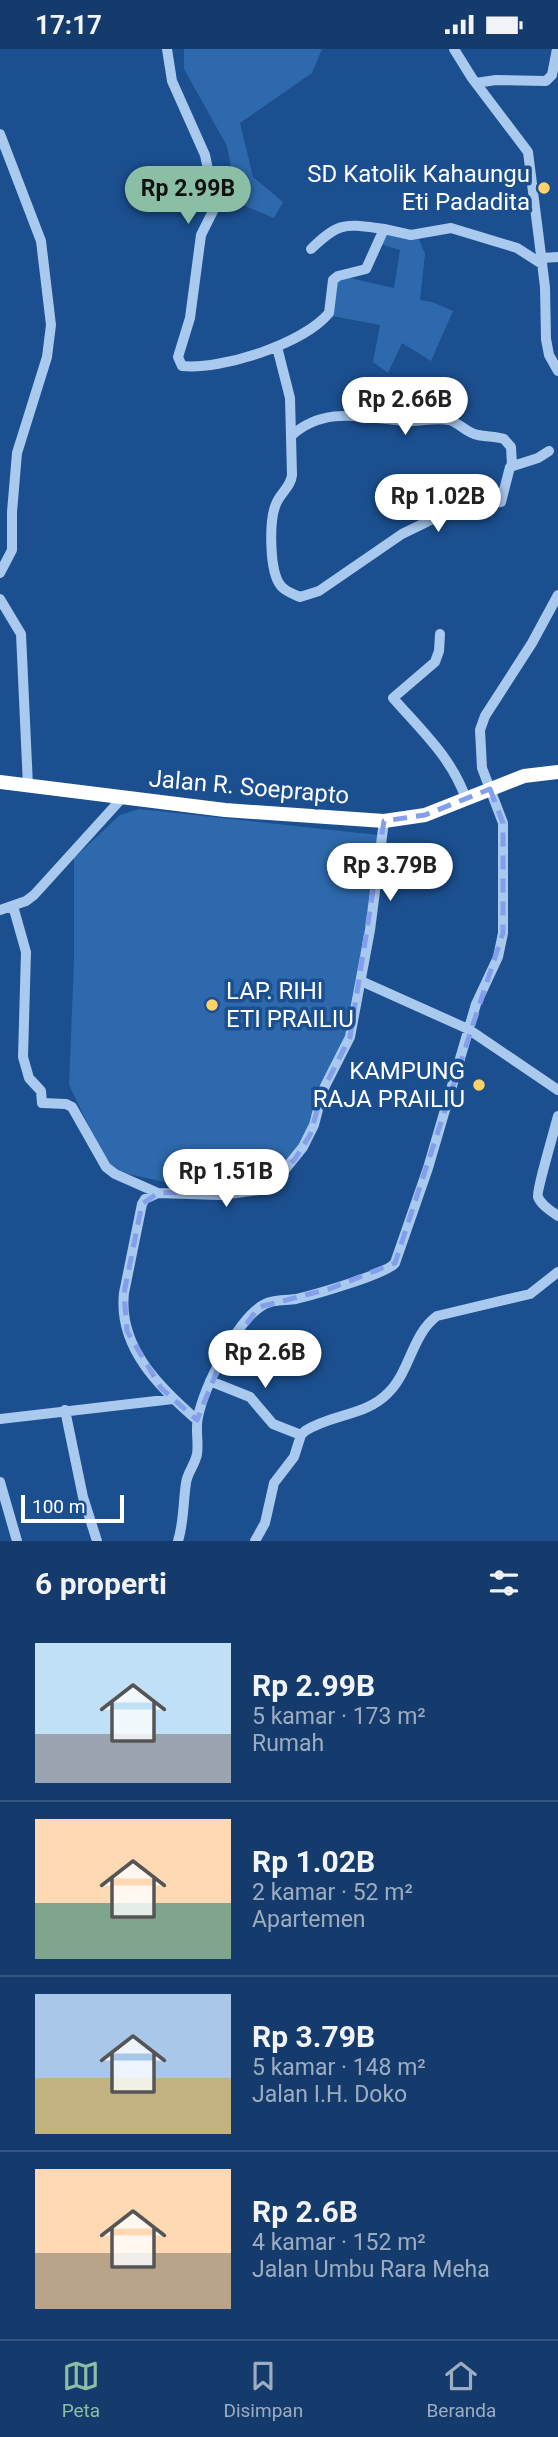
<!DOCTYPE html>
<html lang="id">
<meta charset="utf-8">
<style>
body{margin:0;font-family:Roboto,sans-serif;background:#1d4271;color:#f1f3f6;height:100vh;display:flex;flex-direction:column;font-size:26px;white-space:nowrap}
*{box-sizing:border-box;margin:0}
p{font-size:23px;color:#9dadc1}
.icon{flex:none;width:38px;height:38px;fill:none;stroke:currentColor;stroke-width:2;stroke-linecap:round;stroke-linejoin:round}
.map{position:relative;height:1492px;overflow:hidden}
.details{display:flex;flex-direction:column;background:#143b6b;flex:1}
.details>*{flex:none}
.scale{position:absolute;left:21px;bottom:18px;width:103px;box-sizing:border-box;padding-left:7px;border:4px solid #fff;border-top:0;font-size:19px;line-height:24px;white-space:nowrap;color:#fff;-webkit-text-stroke:5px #1b4f8f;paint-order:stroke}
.price{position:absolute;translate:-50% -60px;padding:0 16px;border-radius:24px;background:#fff;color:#222;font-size:23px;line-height:46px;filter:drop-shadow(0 2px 4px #0008)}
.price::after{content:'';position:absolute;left:50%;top:42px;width:21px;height:16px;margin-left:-10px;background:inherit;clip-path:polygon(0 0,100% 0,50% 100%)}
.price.active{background:#8abfa5;color:#111}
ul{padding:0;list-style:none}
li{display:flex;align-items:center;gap:21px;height:175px;padding:0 35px}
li+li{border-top:2px solid #33557e}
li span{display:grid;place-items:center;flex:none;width:196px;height:140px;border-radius:0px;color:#555}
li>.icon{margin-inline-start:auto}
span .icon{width:84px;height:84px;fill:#fffc;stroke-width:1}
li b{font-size:30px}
h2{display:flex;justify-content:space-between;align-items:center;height:84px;padding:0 35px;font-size:30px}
.status{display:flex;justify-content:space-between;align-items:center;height:49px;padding:0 35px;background:#143b6b;direction:ltr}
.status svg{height:19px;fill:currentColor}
.tab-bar{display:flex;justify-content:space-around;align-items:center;height:98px;border-top:2px solid #33557e;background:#143b6b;font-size:19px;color:#9dadc1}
.tab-bar a{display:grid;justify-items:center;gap:4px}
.tab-bar .active{color:#8abfa5}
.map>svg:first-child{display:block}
.green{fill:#2e69ad}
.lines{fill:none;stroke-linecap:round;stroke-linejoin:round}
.minor{stroke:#a9c9ee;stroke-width:10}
.highway{stroke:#fff;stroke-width:14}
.marked{fill:none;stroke:#839eea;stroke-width:5;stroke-dasharray:14 9;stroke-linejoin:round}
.poi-dot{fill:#ffd166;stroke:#1b4f8f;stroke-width:2.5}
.labels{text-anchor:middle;stroke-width:7;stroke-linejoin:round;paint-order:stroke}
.poi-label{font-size:24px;fill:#fff;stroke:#1b4f8f;text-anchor:end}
.street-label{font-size:24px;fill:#fff;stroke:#1b4f8f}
</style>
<div class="status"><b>17:17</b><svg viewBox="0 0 49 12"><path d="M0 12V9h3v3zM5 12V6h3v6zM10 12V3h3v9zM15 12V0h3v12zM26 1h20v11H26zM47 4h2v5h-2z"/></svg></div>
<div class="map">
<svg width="558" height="1492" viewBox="0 0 558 1492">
<rect width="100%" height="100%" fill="#1b4f8f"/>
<!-- green -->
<path class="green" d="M184 0H322L312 24 240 74 253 128 283 153 274 169 238 154 227 97 184 20Z
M387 185H417L425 205 420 251 432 253 453 262 431 312 402 294 388 324 373 313 380 276 327 266 337 226 394 239 400 201 380 195Z
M139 760 378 786 366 877 344 998 318 1038 310 1083 290 1110 265 1135 253 1138 201 1141 119 1123 106 1113 69 1036 74 912V809L120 766Z"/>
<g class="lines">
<!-- minor -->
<path class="minor" d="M167 0 172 32 205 106 215 154 214 160 201 186 190 269 178 308 182 317C222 321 303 295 329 264L333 231 338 227 366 220 384 180 411 186 451 179 517 199 542 215
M454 0 472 29 528 103 545 238 546 290 549 306 558 322
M476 34 496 31 546 32 552 26 557 0
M0 85 41 192 51 276 47 308 17 404 12 463V501L0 524
M311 200C340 172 345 175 384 180
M542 209 558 208
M277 298 290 349 292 426C291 438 280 444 276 455 269 471 269 523 281 537 286 543 294 545 300 548L319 542 402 485 445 464 461 458 501 453 510 418 538 409 549 402
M291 387C325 356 364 369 405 372 420 373 435 368 449 371 460 374 466 384 478 386 487 388 496 387 504 390L511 398 512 417
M0 550 21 585 28 737
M440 585 439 602 435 613 393 649C421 681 452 709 466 750
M13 857 26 903 23 1008 29 1029 41 1042 42 1054 66 1055 72 1058 106 1118 115 1125 158 1144
M0 861 26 852 34 846 123 748
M361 932 468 980 558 1041
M558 1067C555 1079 536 1143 538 1148 541 1156 551 1162 558 1167
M210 1332 250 1348 273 1375 301 1386
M65 1361 83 1448 97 1492
M0 1370 173 1350
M197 1371C159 1338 118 1298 124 1244L142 1155 145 1150 158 1144 220 1146 260 1141 278 1129 303 1098 314 1076 323 1041 350 988 370 881 384 772
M0 1433 17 1492
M178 1492C184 1473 183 1454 186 1434 187 1424 195 1416 197 1405 199 1392 195 1380 198 1368 204 1339 235 1275 260 1258 270 1250 284 1252 296 1250 313 1246 387 1225 395 1214L428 1119 476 955 498 908 503 884V774L482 719 480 681 485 667 532 594 558 546
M255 1492 265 1474 274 1434 294 1408 301 1386 305 1382C331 1365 366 1367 388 1344 410 1323 412 1285 437 1267L530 1245 558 1223"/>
<!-- highway -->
<path class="highway" d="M0 733 225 761 384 772 425 766 524 727 558 723"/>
</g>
<!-- marked area -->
<path class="marked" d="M490 740 503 774V884L395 1214 329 1240 259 1258 223 1307 197 1371 161 1339 127 1282 124 1244 142 1155 158 1144 260 1141 295 1110 310 1086 323 1041 350 988 384 772 425 766Z"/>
<!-- markers -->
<g class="poi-dot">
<circle cx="544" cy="139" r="7"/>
<circle cx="212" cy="956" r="7"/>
<circle cx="479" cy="1036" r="7"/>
</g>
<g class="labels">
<!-- poi labels -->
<g class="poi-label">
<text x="530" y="133">SD Katolik Kahaungu<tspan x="530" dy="28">Eti Padadita</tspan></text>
<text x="226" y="950" text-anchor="start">LAP. RIHI<tspan x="226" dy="28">ETI PRAILIU</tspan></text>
<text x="465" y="1030">KAMPUNG<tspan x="465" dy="28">RAJA PRAILIU</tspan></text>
</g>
<!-- street labels -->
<g class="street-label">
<text transform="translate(249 738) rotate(5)" y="8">Jalan R. Soeprapto</text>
</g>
</g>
</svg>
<div class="scale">100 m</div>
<b class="price active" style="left:188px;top:177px">Rp 2.99B</b>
<b class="price" style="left:405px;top:388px">Rp 2.66B</b>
<b class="price" style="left:438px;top:485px">Rp 1.02B</b>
<b class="price" style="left:390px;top:854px">Rp 3.79B</b>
<b class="price" style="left:226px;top:1160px">Rp 1.51B</b>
<b class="price" style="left:265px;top:1341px">Rp 2.6B</b>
</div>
<section class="details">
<h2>6 properti<svg class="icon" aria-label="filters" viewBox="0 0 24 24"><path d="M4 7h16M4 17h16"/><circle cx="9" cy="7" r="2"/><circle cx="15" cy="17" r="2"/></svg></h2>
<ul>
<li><span style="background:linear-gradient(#bfe0f5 65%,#9aa5b1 0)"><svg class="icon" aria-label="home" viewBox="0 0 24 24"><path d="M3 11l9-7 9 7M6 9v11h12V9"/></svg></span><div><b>Rp 2.99B</b><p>5 kamar · 173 m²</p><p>Rumah</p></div></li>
<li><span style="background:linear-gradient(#ffd9b3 60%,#7fa58c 0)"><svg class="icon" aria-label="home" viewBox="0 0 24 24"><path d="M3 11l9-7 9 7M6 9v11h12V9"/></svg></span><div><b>Rp 1.02B</b><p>2 kamar · 52 m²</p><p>Apartemen</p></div></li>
<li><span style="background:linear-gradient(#a9c7e8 60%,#c2b280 0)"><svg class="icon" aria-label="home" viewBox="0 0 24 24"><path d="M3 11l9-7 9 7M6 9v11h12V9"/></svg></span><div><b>Rp 3.79B</b><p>5 kamar · 148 m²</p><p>Jalan I.H. Doko</p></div></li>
<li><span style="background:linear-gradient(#ffd9b3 60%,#b9a48a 0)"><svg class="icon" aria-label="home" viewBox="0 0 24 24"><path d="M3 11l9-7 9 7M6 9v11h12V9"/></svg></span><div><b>Rp 2.6B</b><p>4 kamar · 152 m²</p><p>Jalan Umbu Rara Meha</p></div></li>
</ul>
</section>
<nav class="tab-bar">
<a class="active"><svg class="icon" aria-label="map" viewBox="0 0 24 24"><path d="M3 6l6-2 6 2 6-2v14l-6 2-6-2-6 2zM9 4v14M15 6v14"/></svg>Peta</a>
<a><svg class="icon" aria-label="saved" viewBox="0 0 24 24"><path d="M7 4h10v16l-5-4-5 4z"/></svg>Disimpan</a>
<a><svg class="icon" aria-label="home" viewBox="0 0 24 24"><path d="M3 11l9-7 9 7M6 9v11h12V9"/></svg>Beranda</a>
</nav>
